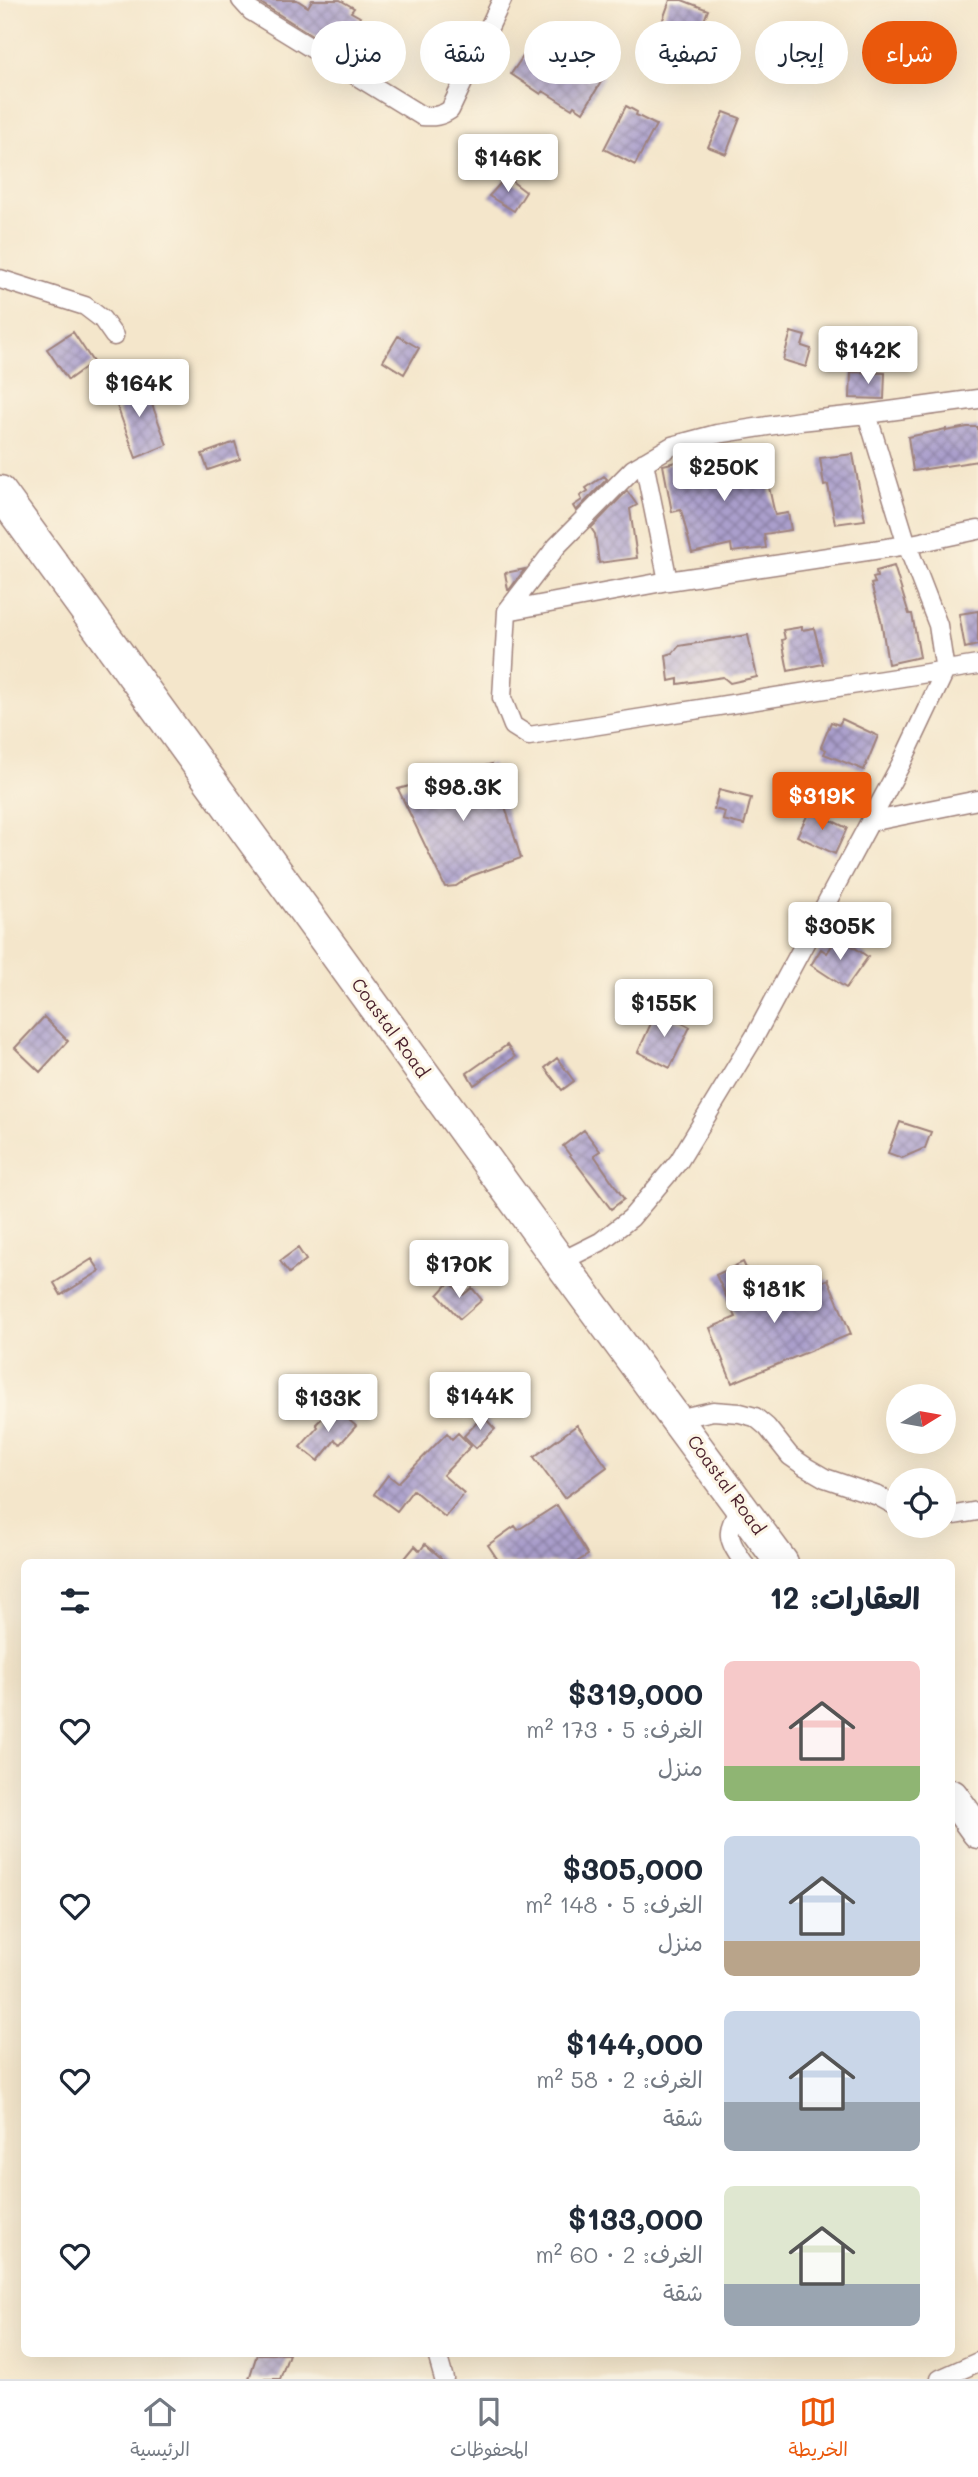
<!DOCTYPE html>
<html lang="ar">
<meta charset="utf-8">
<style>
body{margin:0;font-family:Mali,"Playpen Sans Arabic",sans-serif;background:#f2f2f3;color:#1f2937;direction:rtl;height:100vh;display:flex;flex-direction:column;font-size:26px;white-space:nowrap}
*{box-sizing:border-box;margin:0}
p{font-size:23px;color:#747a83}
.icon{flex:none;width:38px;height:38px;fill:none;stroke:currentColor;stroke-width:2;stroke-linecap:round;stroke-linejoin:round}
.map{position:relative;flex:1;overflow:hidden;direction:ltr}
.details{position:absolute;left:21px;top:1559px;width:934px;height:798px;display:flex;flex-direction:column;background:#fff;border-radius:10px;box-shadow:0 7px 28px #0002;direction:rtl}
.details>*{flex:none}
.guide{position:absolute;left:21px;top:21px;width:936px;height:63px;direction:rtl;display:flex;gap:14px}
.needle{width:46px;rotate:79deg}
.tools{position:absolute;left:886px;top:1384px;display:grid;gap:14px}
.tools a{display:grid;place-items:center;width:70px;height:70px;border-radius:50%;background:#fff;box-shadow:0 7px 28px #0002;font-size:35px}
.price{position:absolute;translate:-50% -60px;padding:0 16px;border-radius:7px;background:#fff;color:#222;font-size:23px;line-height:46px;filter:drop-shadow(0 2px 4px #0008)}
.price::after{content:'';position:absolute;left:50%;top:42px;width:21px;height:16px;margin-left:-10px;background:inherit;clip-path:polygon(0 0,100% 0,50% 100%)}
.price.on{background:#ea580c;color:#fff}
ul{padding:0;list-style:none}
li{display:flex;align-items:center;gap:21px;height:175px;padding:0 35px}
li span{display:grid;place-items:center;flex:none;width:196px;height:140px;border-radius:10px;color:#555}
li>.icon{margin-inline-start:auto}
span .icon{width:84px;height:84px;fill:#fffc;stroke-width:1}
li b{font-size:30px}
h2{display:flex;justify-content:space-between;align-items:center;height:84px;padding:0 35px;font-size:30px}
.tag{padding:0 24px;border-radius:32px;background:#fff;box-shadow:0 7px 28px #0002;font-size:24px;line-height:63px}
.tag.on{background:#ea580c;color:#fff}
.tabs{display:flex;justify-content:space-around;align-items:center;height:98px;border-top:2px solid #e0e1e3;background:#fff;font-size:19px;color:#747a83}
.tabs a{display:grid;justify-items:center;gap:4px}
.tabs .on{color:#ea580c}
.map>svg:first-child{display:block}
.building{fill:url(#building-cross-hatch)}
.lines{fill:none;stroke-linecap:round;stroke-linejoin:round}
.street-casing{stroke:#9f827b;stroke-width:21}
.highway-casing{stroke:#9f827b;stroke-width:35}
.street{stroke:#fff;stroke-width:18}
.highway{stroke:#fff;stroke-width:32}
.labels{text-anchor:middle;stroke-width:6;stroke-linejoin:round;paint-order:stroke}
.street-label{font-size:18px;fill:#4a1f2b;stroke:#fcf5e5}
</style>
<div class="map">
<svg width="978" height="2379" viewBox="0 0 978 2379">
<defs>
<pattern id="building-cross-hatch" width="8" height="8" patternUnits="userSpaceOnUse" patternTransform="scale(1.75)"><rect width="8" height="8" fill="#aa9fcc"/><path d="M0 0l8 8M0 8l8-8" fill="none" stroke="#8c81a6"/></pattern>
</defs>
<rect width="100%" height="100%" fill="#fcf5e5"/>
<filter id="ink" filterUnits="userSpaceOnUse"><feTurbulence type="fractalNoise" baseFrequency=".0143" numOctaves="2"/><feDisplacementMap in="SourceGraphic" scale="14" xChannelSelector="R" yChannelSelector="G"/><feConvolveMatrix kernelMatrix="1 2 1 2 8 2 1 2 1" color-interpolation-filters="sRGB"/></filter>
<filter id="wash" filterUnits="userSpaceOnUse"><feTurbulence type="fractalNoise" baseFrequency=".00686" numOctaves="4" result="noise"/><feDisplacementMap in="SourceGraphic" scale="28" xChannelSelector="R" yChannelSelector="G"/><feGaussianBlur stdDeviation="1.57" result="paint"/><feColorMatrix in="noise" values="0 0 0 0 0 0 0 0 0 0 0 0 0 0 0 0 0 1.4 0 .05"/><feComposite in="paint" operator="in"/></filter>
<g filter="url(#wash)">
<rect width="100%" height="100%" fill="#f4e6cb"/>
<g id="blocks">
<!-- building -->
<path class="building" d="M256 0H297L308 7 312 0H340L354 8 351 12 360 17 353 28 350 26 336 50Z
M670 0H682L708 10 697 39 661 25Z
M528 49 565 73 575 56 596 69 594 71 604 77 583 112 574 106 572 109 543 91 541 94 511 74Z
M626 106 637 112 636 115 656 125 635 165 604 149Z
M724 112 740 118 726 154 708 147Z
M506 177 526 192 514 211 489 196Z
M73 332 93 362 68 380 47 349Z
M791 332 805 336 802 346 811 349 806 367 783 360Z
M398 336 419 348 404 374 383 361Z
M851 372 885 373 884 399 850 398Z
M143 380 167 445 136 458 112 392Z
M967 427H978V461L913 471 908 437 946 429V431Z
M235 442 240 459 208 470 202 454Z
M711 454 713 466 762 455 775 515 788 513 791 530 764 534 766 548 732 552 731 544 692 553 681 510 672 512 663 465Z
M853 454 865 520 835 524 828 485 824 486 820 458Z
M604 476 607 479 576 511 573 506 582 500 580 496 588 491 586 488Z
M627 491 637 505 630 509 637 558 599 563 595 534 591 528Z
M894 566 909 614H912L920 657 888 664 881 620 871 584 875 583 873 578 877 577 876 571Z
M525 569 509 590H508L505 573Z
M978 611V645L965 648 959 614Z
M802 627V630L814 628 823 664 788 671 782 640 785 639 783 630Z
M748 635 757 677 730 683 723 677 678 684V679L669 681 666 655 673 653 679 646Z
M842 719 878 736 864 770 824 754 826 750 821 747 831 722 839 725Z
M492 764 521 858 471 876 456 886 445 887 398 789Z
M719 790 751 798 744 825 723 820 725 812 714 809Z
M810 810 847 828 835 854 797 836Z
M838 936 868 957 846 988 811 965 821 949 827 953Z
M657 1010 690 1027 670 1068 638 1052Z
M44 1017 68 1041 40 1072 15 1048Z
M507 1045 515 1057 474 1085 467 1073Z
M557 1058 574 1081 562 1090 545 1068Z
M900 1122 931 1132 925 1148 902 1158 888 1153Z
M584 1130 600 1151 594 1155 624 1199 611 1209 563 1146Z
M298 1248 306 1260 289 1273 280 1261Z
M92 1259 100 1271 61 1295 54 1283Z
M743 1262 764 1306 828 1279 851 1334 732 1383 710 1328 736 1317 716 1275Z
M450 1282 463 1295 472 1288 482 1300 460 1319 438 1295Z
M334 1407 356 1426 340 1444 335 1440 318 1461 300 1447 318 1427 316 1424Z
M483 1416 495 1429 476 1448 464 1436Z
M577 1425 607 1467 564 1498 534 1457Z
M447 1433 452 1439 458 1433 471 1446 443 1475 464 1493 445 1517 413 1490 397 1511 374 1494 388 1475 398 1483Z
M557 1505 588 1555 575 1563H500L488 1545 515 1526 518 1530Z
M425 1544 447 1563H401L415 1546 420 1551Z
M257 2354H289L280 2379H249Z"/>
</g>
</g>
<g filter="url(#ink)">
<use href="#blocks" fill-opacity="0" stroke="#9f827b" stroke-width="2"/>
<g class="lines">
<defs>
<path id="street" d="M241 0 251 11 422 116C434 117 441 116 450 110L502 0
M0 279 85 306 102 319 114 336
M978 399 867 414 800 421 717 434 672 446 633 469 557 546 507 611 502 698 513 726 529 736 978 665
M644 462 668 581
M507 611 668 581 907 545 978 530
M870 822 978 800
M560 1262 600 1242 631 1218 679 1161 755 1036 902 762 945 671 938 625 907 545 867 414
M677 1419 713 1411 740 1413 755 1417 767 1427 790 1456 806 1467 825 1478 878 1496 898 1507
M742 1507C724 1531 727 1539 744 1563
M943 1517 978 1511
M437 2354 444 2379
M940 2379 978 2362"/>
<path id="highway" d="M0 492 560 1262 782 1563
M952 1796 978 1832"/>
</defs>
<!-- street casing -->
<use href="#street" class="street-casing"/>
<!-- highway casing -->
<use href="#highway" class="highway-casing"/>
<!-- street -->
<use href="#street" class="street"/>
<!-- highway -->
<use href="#highway" class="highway"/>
</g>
</g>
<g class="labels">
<!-- street labels -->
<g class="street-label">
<text transform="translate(390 1028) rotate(54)" y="6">Coastal Road</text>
<text transform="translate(726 1485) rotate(54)" y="6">Coastal Road</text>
</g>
</g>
</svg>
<div class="tools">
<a><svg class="needle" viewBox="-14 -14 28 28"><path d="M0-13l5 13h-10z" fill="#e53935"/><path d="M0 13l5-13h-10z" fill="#747a83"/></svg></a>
<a><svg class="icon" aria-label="locate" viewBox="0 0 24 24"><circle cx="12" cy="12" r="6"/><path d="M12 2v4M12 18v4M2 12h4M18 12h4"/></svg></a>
</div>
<b class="price" style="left:508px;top:194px">$146K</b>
<b class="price" style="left:868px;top:386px">$142K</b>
<b class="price" style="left:139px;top:419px">$164K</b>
<b class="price" style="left:724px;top:503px">$250K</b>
<b class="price" style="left:463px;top:823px">$98.3K</b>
<b class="price on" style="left:822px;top:832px">$319K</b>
<b class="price" style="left:840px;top:962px">$305K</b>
<b class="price" style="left:664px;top:1039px">$155K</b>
<b class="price" style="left:459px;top:1300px">$170K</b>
<b class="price" style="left:774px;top:1325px">$181K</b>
<b class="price" style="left:480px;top:1432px">$144K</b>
<b class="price" style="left:328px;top:1434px">$133K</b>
<div class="guide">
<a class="tag on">شراء</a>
<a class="tag">إيجار</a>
<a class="tag">تصفية</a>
<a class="tag">جديد</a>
<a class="tag">شقة</a>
<a class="tag">منزل</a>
</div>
<section class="details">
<h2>العقارات: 12<svg class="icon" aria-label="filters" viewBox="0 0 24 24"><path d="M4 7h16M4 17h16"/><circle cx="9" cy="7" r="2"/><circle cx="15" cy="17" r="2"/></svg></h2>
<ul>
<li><span style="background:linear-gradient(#f6c9c9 75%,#8fb573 0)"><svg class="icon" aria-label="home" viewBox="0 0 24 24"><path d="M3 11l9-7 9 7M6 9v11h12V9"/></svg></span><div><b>$319,000</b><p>الغرف: 5 · 173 m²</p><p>منزل</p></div><svg class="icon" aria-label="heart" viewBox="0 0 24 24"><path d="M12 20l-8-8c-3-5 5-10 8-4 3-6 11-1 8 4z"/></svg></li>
<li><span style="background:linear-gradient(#c9d6e8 75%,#b9a48a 0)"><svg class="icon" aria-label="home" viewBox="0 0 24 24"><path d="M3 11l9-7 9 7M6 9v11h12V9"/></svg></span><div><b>$305,000</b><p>الغرف: 5 · 148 m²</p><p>منزل</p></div><svg class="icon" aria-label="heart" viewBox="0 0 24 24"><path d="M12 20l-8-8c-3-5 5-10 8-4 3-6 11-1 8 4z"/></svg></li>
<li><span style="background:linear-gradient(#c9d6e8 65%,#9aa5b1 0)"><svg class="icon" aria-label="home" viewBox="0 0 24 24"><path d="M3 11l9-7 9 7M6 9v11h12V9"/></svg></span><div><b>$144,000</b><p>الغرف: 2 · 58 m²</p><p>شقة</p></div><svg class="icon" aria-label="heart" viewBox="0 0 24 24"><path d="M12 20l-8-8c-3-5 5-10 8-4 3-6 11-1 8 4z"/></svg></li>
<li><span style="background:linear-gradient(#dfe7d0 70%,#9aa5b1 0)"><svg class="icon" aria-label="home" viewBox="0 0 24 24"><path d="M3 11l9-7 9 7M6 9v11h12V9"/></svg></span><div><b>$133,000</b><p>الغرف: 2 · 60 m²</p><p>شقة</p></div><svg class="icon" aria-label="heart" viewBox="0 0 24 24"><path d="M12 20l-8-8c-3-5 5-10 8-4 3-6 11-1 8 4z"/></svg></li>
</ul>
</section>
</div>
<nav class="tabs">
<a class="on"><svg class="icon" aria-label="map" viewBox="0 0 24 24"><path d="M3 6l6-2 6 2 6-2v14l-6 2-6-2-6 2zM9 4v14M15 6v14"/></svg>الخريطة</a>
<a><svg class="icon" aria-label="saved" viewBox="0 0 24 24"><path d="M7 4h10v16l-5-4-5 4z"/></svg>المحفوظات</a>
<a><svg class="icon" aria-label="home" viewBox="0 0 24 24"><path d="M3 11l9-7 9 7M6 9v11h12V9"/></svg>الرئيسية</a>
</nav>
